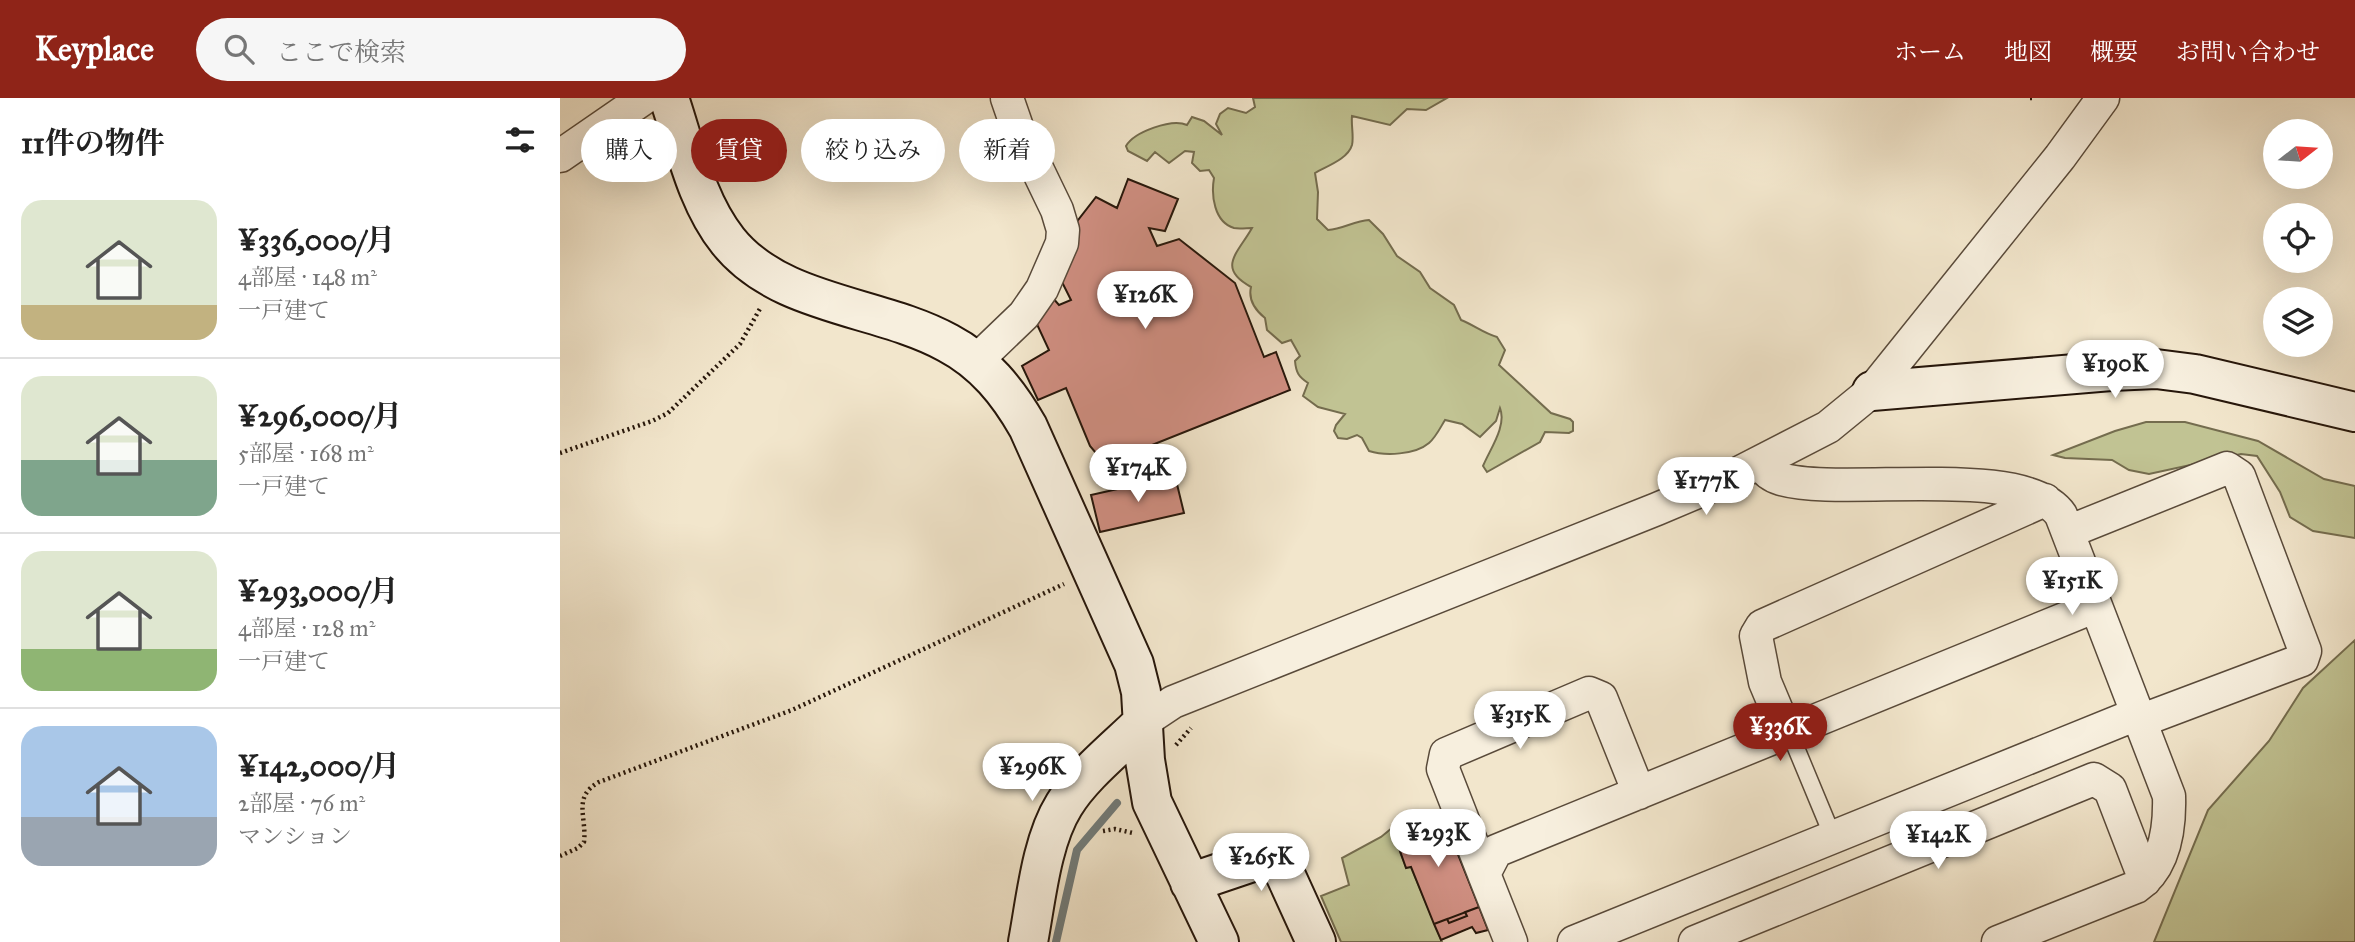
<!DOCTYPE html>
<html lang="ja">
<meta charset="utf-8">
<style>
body{margin:0;font-family:"IM FELL Great Primer","Noto Serif JP",serif;background:#f6f6f6;color:#222;height:100vh;display:flex;flex-direction:column;font-size:26px;white-space:nowrap}
*{box-sizing:border-box;margin:0}
p{font-size:23px;color:#767676}
.icon{flex:none;width:38px;height:38px;fill:none;stroke:currentColor;stroke-width:2;stroke-linecap:round;stroke-linejoin:round}
.map{position:relative;flex:1;overflow:hidden}
.drawer{display:flex;flex-direction:column;background:#fff;width:560px}
.drawer>*{flex:none}
.banner{position:absolute;left:21px;top:21px;width:665px;height:63px;display:flex;gap:14px}
.needle{width:46px;rotate:73deg}
.controls{position:absolute;left:1703px;top:21px;display:grid;gap:14px}
.controls a{display:grid;place-items:center;width:70px;height:70px;border-radius:50%;background:#fff;box-shadow:0 7px 28px #0002;font-size:35px}
.price{position:absolute;translate:-50% -60px;padding:0 16px;border-radius:24px;background:#fff;color:#222;font-size:23px;line-height:46px;filter:drop-shadow(0 2px 4px #0008)}
.price::after{content:'';position:absolute;left:50%;top:42px;width:21px;height:16px;margin-left:-10px;background:inherit;clip-path:polygon(0 0,100% 0,50% 100%)}
.price.selected{background:#8f2418;color:#fff}
ul{padding:0;list-style:none}
li{display:flex;align-items:center;gap:21px;height:175px;padding:0 21px}
li+li{border-top:2px solid #e0e0e0}
li span{display:grid;place-items:center;flex:none;width:196px;height:140px;border-radius:21px;color:#555}
li>.icon{margin-inline-start:auto}
span .icon{width:84px;height:84px;fill:#fffc;stroke-width:1}
li b{font-size:30px}
h2{display:flex;justify-content:space-between;align-items:center;height:84px;padding:0 21px;font-size:30px}
.pill{padding:0 24px;border-radius:32px;background:#fff;box-shadow:0 7px 28px #0002;font-size:24px;line-height:63px}
.pill.selected{background:#8f2418;color:#fff}
header{display:flex;align-items:center;gap:42px;box-sizing:border-box;height:98px;padding:0 35px;background:#8f2418;color:#fff}
header strong{font-size:33px}
nav{display:flex;gap:38px;margin-inline-start:auto;font-size:24px}
.search{width:490px;height:63px;background:#f6f6f6;display:flex;align-items:center;gap:18px;box-sizing:border-box;padding:0 24px;border-radius:38px;color:#767676;font-size:26px}
main{display:flex;flex:1;min-height:0}
.map>svg:first-child{display:block}
.green{fill:#c1c393;stroke:#746c4e;stroke-width:2}
.lines{fill:none;stroke-linecap:round;stroke-linejoin:round}
.stream{stroke:#707a79;stroke-width:8}
.building{fill:#d08f82;stroke:#26160a;stroke-width:2}
.lane-casing{stroke:#594a3a;stroke-width:19}
.street-casing{stroke:#594a3a;stroke-width:35}
.secondary-casing{stroke:#26160a;stroke-width:42}
.path{stroke:#26160a;stroke-width:4.5;stroke-dasharray:2 3.5;stroke-linecap:butt}
.lane{stroke:#f7efde;stroke-width:16}
.street{stroke:#f7efde;stroke-width:32}
.secondary{stroke:#f7efde;stroke-width:38}
</style>
<header>
<strong>Keyplace</strong>
<div class="search"><svg class="icon" aria-label="search" viewBox="0 0 24 24"><circle cx="10" cy="10" r="6"/><path d="M15 15l6 6"/></svg>ここで検索</div>
<nav><a>ホーム</a><a>地図</a><a>概要</a><a>お問い合わせ</a></nav>
</header>
<main>
<section class="drawer">
<h2>11件の物件<svg class="icon" aria-label="filters" viewBox="0 0 24 24"><path d="M4 7h16M4 17h16"/><circle cx="9" cy="7" r="2"/><circle cx="15" cy="17" r="2"/></svg></h2>
<ul>
<li><span style="background:linear-gradient(#dfe7d0 75%,#c2b280 0)"><svg class="icon" aria-label="home" viewBox="0 0 24 24"><path d="M3 11l9-7 9 7M6 9v11h12V9"/></svg></span><div><b>¥336,000/月</b><p>4部屋 · 148 m²</p><p>一戸建て</p></div></li>
<li><span style="background:linear-gradient(#dfe7d0 60%,#7fa58c 0)"><svg class="icon" aria-label="home" viewBox="0 0 24 24"><path d="M3 11l9-7 9 7M6 9v11h12V9"/></svg></span><div><b>¥296,000/月</b><p>5部屋 · 168 m²</p><p>一戸建て</p></div></li>
<li><span style="background:linear-gradient(#dfe7d0 70%,#8fb573 0)"><svg class="icon" aria-label="home" viewBox="0 0 24 24"><path d="M3 11l9-7 9 7M6 9v11h12V9"/></svg></span><div><b>¥293,000/月</b><p>4部屋 · 128 m²</p><p>一戸建て</p></div></li>
<li><span style="background:linear-gradient(#a9c7e8 65%,#9aa5b1 0)"><svg class="icon" aria-label="home" viewBox="0 0 24 24"><path d="M3 11l9-7 9 7M6 9v11h12V9"/></svg></span><div><b>¥142,000/月</b><p>2部屋 · 76 m²</p><p>マンション</p></div></li>
</ul>
</section>
<div class="map">
<svg width="1795" height="844" viewBox="0 0 1795 844">
<rect width="100%" height="100%" fill="#f2e6cc"/>
<filter id="stains"><feTurbulence type="fractalNoise" baseFrequency=".00286" numOctaves="4"/><feColorMatrix values="0 0 0 0 .2 0 0 0 0 .09 0 0 0 0 .02 0 0 0 .5 -.17"/></filter>
<radialGradient id="worn" r=".72"><stop offset=".6" stop-color="#630" stop-opacity="0"/><stop offset="1" stop-color="#630" stop-opacity=".3"/></radialGradient>
<!-- green -->
<path class="green" d="M693 0H887L866 12 847 11 830 27 792 18C791 27 794 39 792 47 788 61 767 68 755 75L758 94 757 121 768 132C783 131 794 123 809 122L823 136 837 158 860 174 870 190 894 207 901 222C914 227 923 235 937 239L945 252 939 267 991 315 1010 321 1013 324V333L1009 335 985 334 980 344 927 374 923 368C930 351 947 328 940 310L936 323 920 339 902 326 885 322C880 330 876 339 869 345 855 357 825 358 809 353L802 340 797 337 787 341 778 340 774 333 776 327 785 316 758 309 743 298 748 285C739 279 736 275 735 263L740 258 731 242 722 245 707 232 705 220C695 212 688 202 691 189 656 170 678 155 692 130 687 130 679 131 674 130 654 124 651 97 654 80L649 72 640 73 632 65 634 54 625 53 609 65 595 54 587 63 568 53 566 48C574 34 612 20 627 27L632 19 644 23 662 37 656 26 660 16 668 10 686 15 695 9Z
M1586 324H1625L1698 343 1764 381 1795 388V440L1753 433 1730 419 1720 394 1697 358 1681 356 1589 376 1569 372 1552 362 1505 360 1493 357 1555 333Z
M1795 542V844H1594L1648 712 1709 643 1743 590Z
M837 726 846 751 840 754 846 769H851L882 844H781L761 798 789 787 782 760 821 739Z"/>
<g class="lines">
<!-- stream -->
<path class="stream" d="M496 844 517 752 557 705"/>
</g>
<!-- building -->
<path class="building" d="M568 81 618 101 605 133 589 130 597 148 619 141 675 185 704 259 716 254 730 292 567 357 540 360 530 348 506 290 478 302 462 268 489 252 468 207 492 199 499 207 511 202 498 176 487 162 536 99 557 110Z
M615 378 624 415 540 434 531 397Z
M881 714 919 809 905 814 907 818 889 825 887 821 874 826 851 769 846 770 840 753 846 751 838 731Z
M919 809 928 832 916 835 912 829 881 842 874 826Z"/>
<g class="lines">
<defs>
<path id="lane" d="M1229 633 1273 739"/>
<path id="street" d="M0 58 84 0
M415 264 464 217 482 191 502 145 503 132 497 112 457 29 447 0
M1200 365C1205 373 1211 378 1221 381 1281 399 1466 364 1501 417L1609 698C1610 731 1605 769 1576 789L1438 844
M1508 434 1667 370 1679 378 1745 553 1742 562 1580 623
M583 624 613 604 1097 411 1163 383 1268 329 1312 293 1500 59 1543 0
M1226 634 1205 584 1196 538 1202 528 1485 402
M924 776 883 671 886 656 1029 595 1041 600 1079 695
M951 844 924 776 936 753 1536 508
M1014 844 1577 616
M1135 844 1534 681 1550 691 1585 782"/>
<path id="secondary" d="M109 0C125 47 136 103 168 143 220 208 319 207 388 245 424 264 448 294 468 329L574 566 581 594 585 662 592 704 659 844
M1312 293 1551 273 1596 271 1635 276 1795 314
M630 785 701 761C713 761 718 766 725 776L756 844
M468 844C476 802 481 744 504 707 522 677 558 649 583 624"/>
</defs>
<!-- lane casing -->
<use href="#lane" class="lane-casing"/>
<!-- street casing -->
<use href="#street" class="street-casing"/>
<!-- secondary casing -->
<use href="#secondary" class="secondary-casing"/>
<!-- path -->
<path class="path" d="M1470 0H1472
M0 355 92 323 108 315 180 246 201 209
M616 647 631 630
M543 733 555 731 573 735
M0 758 18 750 24 744C27 719 12 699 39 684L232 612 504 486"/>
<!-- lane -->
<use href="#lane" class="lane"/>
<!-- street -->
<use href="#street" class="street"/>
<!-- secondary -->
<use href="#secondary" class="secondary"/>
</g>
<rect width="100%" height="100%" filter="url(#stains)"/>
<rect width="100%" height="100%" fill="url(#worn)"/>
</svg>
<div class="controls">
<a><svg class="needle" viewBox="-14 -14 28 28"><path d="M0-13l5 13h-10z" fill="#e53935"/><path d="M0 13l5-13h-10z" fill="#767676"/></svg></a>
<a><svg class="icon" aria-label="locate" viewBox="0 0 24 24"><circle cx="12" cy="12" r="6"/><path d="M12 2v4M12 18v4M2 12h4M18 12h4"/></svg></a>
<a><svg class="icon" aria-label="layers" viewBox="0 0 24 24"><path d="M12 4l9 5-9 5-9-5zM3 14l9 5 9-5"/></svg></a>
</div>
<b class="price" style="left:585px;top:233px">¥126K</b>
<b class="price" style="left:1555px;top:302px">¥190K</b>
<b class="price" style="left:578px;top:406px">¥174K</b>
<b class="price" style="left:1146px;top:419px">¥177K</b>
<b class="price" style="left:1512px;top:519px">¥151K</b>
<b class="price" style="left:960px;top:653px">¥315K</b>
<b class="price selected" style="left:1220px;top:665px">¥336K</b>
<b class="price" style="left:472px;top:705px">¥296K</b>
<b class="price" style="left:878px;top:771px">¥293K</b>
<b class="price" style="left:1378px;top:773px">¥142K</b>
<b class="price" style="left:701px;top:795px">¥265K</b>
<div class="banner">
<a class="pill">購入</a>
<a class="pill selected">賃貸</a>
<a class="pill">絞り込み</a>
<a class="pill">新着</a>
</div>
</div>
</main>
